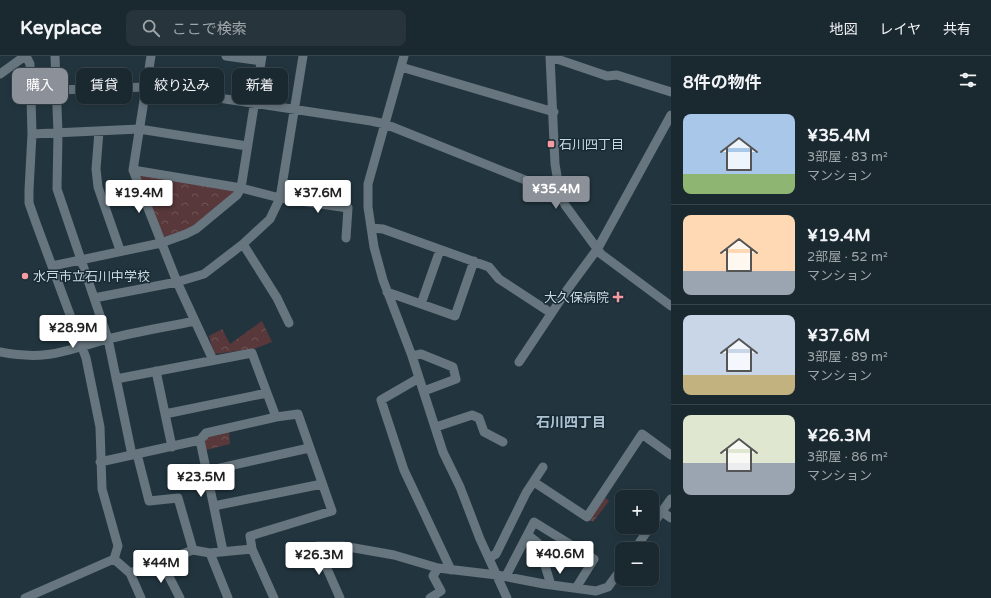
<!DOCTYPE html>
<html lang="ja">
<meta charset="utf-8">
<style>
body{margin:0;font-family:"Varela Round","Noto Sans JP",sans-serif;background:#27343b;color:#f1f3f6;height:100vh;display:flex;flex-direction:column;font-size:15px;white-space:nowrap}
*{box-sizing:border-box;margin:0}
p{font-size:13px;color:#9fa6aa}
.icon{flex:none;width:22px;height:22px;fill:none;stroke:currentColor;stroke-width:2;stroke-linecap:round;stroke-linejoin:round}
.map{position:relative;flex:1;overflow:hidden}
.side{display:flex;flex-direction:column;background:#1a282f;width:320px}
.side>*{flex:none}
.top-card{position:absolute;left:12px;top:12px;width:380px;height:36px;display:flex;gap:8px}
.controls{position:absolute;left:615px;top:434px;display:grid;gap:8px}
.controls a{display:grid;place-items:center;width:44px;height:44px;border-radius:8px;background:#1a282f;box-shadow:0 2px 6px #0003,0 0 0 1px #38444b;font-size:20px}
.price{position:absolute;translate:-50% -34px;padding:0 9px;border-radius:4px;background:#fff;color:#222;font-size:13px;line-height:26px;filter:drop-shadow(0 1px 2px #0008)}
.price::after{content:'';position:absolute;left:50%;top:24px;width:12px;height:9px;margin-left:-6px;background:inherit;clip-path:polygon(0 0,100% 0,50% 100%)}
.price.on{background:#8c9099;color:#fff}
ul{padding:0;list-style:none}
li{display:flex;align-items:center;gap:12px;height:100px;padding:0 12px}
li+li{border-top:1px solid #38444b}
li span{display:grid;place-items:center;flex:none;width:112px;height:80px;border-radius:8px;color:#555}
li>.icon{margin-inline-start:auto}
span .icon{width:48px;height:48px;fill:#fffc;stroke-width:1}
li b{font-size:17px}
h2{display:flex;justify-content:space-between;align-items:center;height:48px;padding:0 12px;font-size:17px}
.tag{padding:0 14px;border-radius:8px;background:#1a282f;box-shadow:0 2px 6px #0003,0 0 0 1px #38444b;font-size:14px;line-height:36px}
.tag.on{background:#8c9099;color:#fff}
header{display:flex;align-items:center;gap:24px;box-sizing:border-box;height:56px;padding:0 20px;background:#1a282f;border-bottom:1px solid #38444b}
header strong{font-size:19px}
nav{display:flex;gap:22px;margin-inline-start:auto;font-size:14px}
.search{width:280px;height:36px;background:#27343b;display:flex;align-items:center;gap:10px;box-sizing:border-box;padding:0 14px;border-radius:8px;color:#9fa6aa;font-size:15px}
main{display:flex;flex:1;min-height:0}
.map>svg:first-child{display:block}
.forest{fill:url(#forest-crowns)}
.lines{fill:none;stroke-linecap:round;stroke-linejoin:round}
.minor{stroke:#66757e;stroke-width:9}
.poi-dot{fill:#f49aa1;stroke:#182b35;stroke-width:1.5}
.labels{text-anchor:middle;stroke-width:3;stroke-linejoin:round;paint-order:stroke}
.poi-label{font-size:13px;fill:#cdd9e0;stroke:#182b35;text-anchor:start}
.neighbourhood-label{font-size:14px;font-weight:bold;fill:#adc3d1;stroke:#182b35}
</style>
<header>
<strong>Keyplace</strong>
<div class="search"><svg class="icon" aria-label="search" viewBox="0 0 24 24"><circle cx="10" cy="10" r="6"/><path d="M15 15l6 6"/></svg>ここで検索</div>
<nav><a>地図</a><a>レイヤ</a><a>共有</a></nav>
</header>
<main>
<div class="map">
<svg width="671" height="542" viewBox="0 0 671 542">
<defs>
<pattern id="forest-crowns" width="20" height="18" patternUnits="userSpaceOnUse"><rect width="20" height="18" fill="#58383a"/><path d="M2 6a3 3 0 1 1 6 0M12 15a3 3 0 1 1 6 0" fill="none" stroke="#6f5456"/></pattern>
</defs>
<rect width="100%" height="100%" fill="#22353f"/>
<!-- forest -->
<path class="forest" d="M140 119 233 133V137L188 174 163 181Z
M262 265 272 286 254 293 214 298 209 280 222 273 230 288Z
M229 375 230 388 206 394 203 385 207 380Z
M603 440 609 445 593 466 587 463Z"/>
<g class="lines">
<!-- minor -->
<path class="minor" d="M55 0 58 77 57 133 108 283 132 399
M151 0 133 114 177 226 213 304
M226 0 261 5
M404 0 368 128V151L374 191 383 224 412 300 443 396 460 431 480 483 507 542
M550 0 555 108 560 138 565 149 601 198 671 250
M551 1 607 20 617 19 671 36
M401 11 554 56
M0 18 25 0
M57 34 146 31 371 65 385 68 560 138
M99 75 96 113 98 131 120 194
M32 78 139 73 247 90
M133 114 241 132 280 142 348 152 346 182
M371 172 383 173 489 211 499 223 551 257
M243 188 277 242 289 267
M52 210 161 187 186 178 196 173 237 139 241 132 262 0
M387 236 455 260 474 205
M94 242 177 226 204 218 243 188 270 163 280 142 303 0
M421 248 440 194
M0 296C46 305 65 295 108 283 136 276 166 271 195 265
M412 300 421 298 453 311 456 323 424 335
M519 306 567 234 598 192 671 59
M156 315 172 391
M419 322 381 344 404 414 451 514
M116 323 252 297 276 361
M165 358 267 337
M436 371 472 359 479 362 484 376 503 386
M200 384 223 495
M137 398 149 445 178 442 193 494
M100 406 200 384 206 377 276 361 298 358 332 455 250 480 252 493 274 542
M207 415 309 392
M534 426 587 461 642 378 671 399
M214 450 322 428
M662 456 671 462
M652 469 671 443
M528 479 538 487 551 529
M635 493 650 471
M210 497 228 542
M489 502 496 498 526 437 543 411
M114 503 130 517 141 542
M161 505 180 542
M130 517 193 494 210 497 252 493
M506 520 534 466 594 503 576 532
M25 542 114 503 118 490 102 433 100 371 86 302 36 167 29 147V134L32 78 30 8 26 0
M340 542 317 490H343L394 499 438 512 497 519 544 528 596 535 608 531 622 512
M430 542 441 535 433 520 438 512"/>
</g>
<!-- markers -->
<g class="poi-dot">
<rect x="547" y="84" width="8" height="8" rx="2"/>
<circle cx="25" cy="220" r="4"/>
<path d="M616 235h4v4h4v4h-4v4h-4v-4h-4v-4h4z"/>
</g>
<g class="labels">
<!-- poi labels -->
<g class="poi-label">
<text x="559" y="93">石川四丁目</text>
<text x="33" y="225">水戸市立石川中学校</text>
<text x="609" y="246" text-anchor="end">大久保病院</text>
</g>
<!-- neighbourhood labels -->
<g class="neighbourhood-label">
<text x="571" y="371">石川四丁目</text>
</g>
</g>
</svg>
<div class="controls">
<a>+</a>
<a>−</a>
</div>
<b class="price on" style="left:556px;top:154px">¥35.4M</b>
<b class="price" style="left:139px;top:158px">¥19.4M</b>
<b class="price" style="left:318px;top:158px">¥37.6M</b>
<b class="price" style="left:73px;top:293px">¥28.9M</b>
<b class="price" style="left:201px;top:442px">¥23.5M</b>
<b class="price" style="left:560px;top:519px">¥40.6M</b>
<b class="price" style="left:319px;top:520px">¥26.3M</b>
<b class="price" style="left:161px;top:528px">¥44M</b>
<div class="top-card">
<a class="tag on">購入</a>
<a class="tag">賃貸</a>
<a class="tag">絞り込み</a>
<a class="tag">新着</a>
</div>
</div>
<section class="side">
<h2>8件の物件<svg class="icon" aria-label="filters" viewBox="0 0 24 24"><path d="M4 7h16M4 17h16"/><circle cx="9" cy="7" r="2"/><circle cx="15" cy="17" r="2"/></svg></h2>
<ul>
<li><span style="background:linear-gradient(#a9c7e8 75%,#8fb573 0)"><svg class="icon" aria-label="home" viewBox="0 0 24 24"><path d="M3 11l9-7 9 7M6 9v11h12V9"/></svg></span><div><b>¥35.4M</b><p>3部屋 · 83 m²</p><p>マンション</p></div></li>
<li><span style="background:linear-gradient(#ffd9b3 70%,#9aa5b1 0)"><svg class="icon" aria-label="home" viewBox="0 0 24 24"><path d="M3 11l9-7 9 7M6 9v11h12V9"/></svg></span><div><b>¥19.4M</b><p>2部屋 · 52 m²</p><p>マンション</p></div></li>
<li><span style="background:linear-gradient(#c9d6e8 75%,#c2b280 0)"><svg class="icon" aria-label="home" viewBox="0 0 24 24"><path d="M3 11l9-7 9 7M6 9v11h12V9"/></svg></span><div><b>¥37.6M</b><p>3部屋 · 89 m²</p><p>マンション</p></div></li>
<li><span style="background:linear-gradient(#dfe7d0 60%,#9aa5b1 0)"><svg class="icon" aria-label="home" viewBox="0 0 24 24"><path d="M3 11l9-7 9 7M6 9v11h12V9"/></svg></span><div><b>¥26.3M</b><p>3部屋 · 86 m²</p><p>マンション</p></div></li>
</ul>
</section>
</main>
